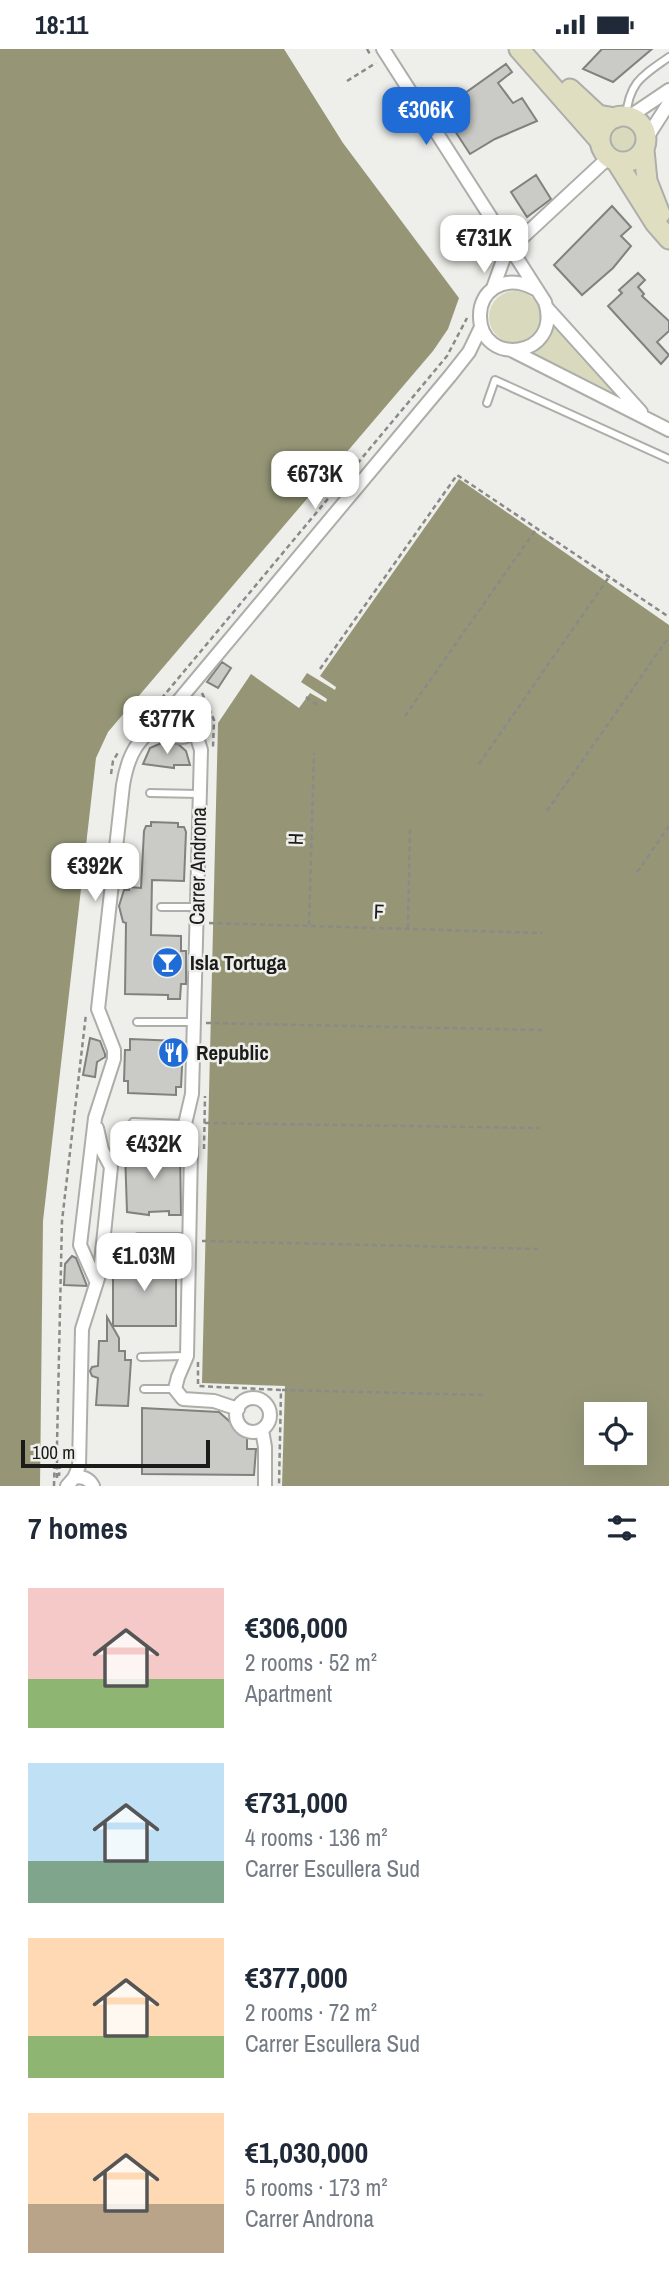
<!DOCTYPE html>
<meta charset="utf-8">
<style>
body{margin:0;font-family:"Archivo Narrow",sans-serif;background:#f2f2f3;color:#1f2937;height:100vh;display:flex;flex-direction:column;font-size:26px;white-space:nowrap}
*{box-sizing:border-box;margin:0}
p{font-size:23px;color:#747a83}
.icon{flex:none;width:38px;height:38px;fill:none;stroke:currentColor;stroke-width:2;stroke-linecap:round;stroke-linejoin:round}
.map{position:relative;height:1437px;overflow:hidden}
.details{display:flex;flex-direction:column;background:#fff;flex:1}
.details>*{flex:none}
.buttons{position:absolute;left:584px;top:1353px;display:grid;gap:14px}
.buttons a{display:grid;place-items:center;width:63px;height:63px;border-radius:0px;background:#fff;box-shadow:0 7px 28px #0002;font-size:35px}
.scale{position:absolute;left:21px;bottom:18px;width:189px;box-sizing:border-box;padding-left:7px;border:4px solid #1b1b1a;border-top:0;font-size:19px;line-height:24px;white-space:nowrap;color:#1b1b1a;-webkit-text-stroke:5px #eeeeea;paint-order:stroke}
.price{position:absolute;translate:-50% -60px;padding:0 16px;border-radius:14px;background:#fff;color:#222;font-size:23px;line-height:46px;filter:drop-shadow(0 2px 4px #0008)}
.price::after{content:'';position:absolute;left:50%;top:42px;width:21px;height:16px;margin-left:-10px;background:inherit;clip-path:polygon(0 0,100% 0,50% 100%)}
.price.active{background:#1f6cd7;color:#fff}
ul{padding:0;list-style:none}
li{display:flex;align-items:center;gap:21px;height:175px;padding:0 28px}
li span{display:grid;place-items:center;flex:none;width:196px;height:140px;border-radius:0px;color:#555}
li>.icon{margin-inline-start:auto}
span .icon{width:84px;height:84px;fill:#fffc;stroke-width:1}
li b{font-size:30px}
h2{display:flex;justify-content:space-between;align-items:center;height:84px;padding:0 28px;font-size:30px}
.status{display:flex;justify-content:space-between;align-items:center;height:49px;padding:0 35px;background:#fff;direction:ltr}
.status svg{height:19px;fill:currentColor}
.map>svg:first-child{display:block}
.green{fill:#d9dabd}
.water{fill:#969677;fill-rule:evenodd}
.building{fill:#cacac6;stroke:#81827e;stroke-width:2}
.lines{fill:none;stroke-linecap:round;stroke-linejoin:round}
.lane-casing{stroke:#adadaa;stroke-width:10}
.street-casing{stroke:#adadaa;stroke-width:16}
.secondary-casing{stroke:#adadaa;stroke-width:23}
.path{stroke:#8a8a88;stroke-width:2.5;stroke-dasharray:5 3.5;stroke-linecap:butt}
.lane{stroke:#fff;stroke-width:6}
.street{stroke:#fff;stroke-width:12}
.secondary{stroke:#dfdec1;stroke-width:19}
.labels{text-anchor:middle;stroke-width:5;stroke-linejoin:round;paint-order:stroke}
.street-label{font-size:21px;fill:#1b1b1a;stroke:#eeeeea}
.poi-label{font-size:21px;font-weight:bold;fill:#1b1b1a;stroke:#eeeeea;text-anchor:start}
</style>
<div class="status"><b>18:11</b><svg viewBox="0 0 49 12"><path d="M0 12V9h3v3zM5 12V6h3v6zM10 12V3h3v9zM15 12V0h3v12zM26 1h20v11H26zM47 4h2v5h-2z"/></svg></div>
<div class="map">
<svg width="669" height="1437" viewBox="0 0 669 1437">
<rect width="100%" height="100%" fill="#eeeeea"/>
<!-- green -->
<path class="green" d="M610 91a13 13 0 1 1 26 0a13 13 0 1 1-26 0Z
M489 268a26 26 0 1 1 52 0a26 26 0 1 1-52 0Z
M554 276 616 345 533 304 546 294Z"/>
<!-- water -->
<path class="water" d="M0 0H284L343 94 459 249 448 280 433 302 108 683 96 709 43 1172 40 1437H0Z
M459 430 669 576V1437H282L285 1337 202 1334 218 674 251 625 299 659 310 644 326 653 327 650 301 633 307 624 335 641 336 638 320 627ZM597 1365H635V1404H597Z"/>
<!-- building -->
<path class="building" d="M602 0H652L613 33 583 20Z
M506 15 512 23 498 34 513 54 522 49 537 72 495 90 470 105 453 79 456 77 444 59Z
M536 126 551 150 527 168 511 143Z
M612 157 631 178 621 187 631 197 613 219 582 246 554 216Z
M638 224 645 231 638 238 644 245 642 247 669 272V282L657 293 669 306 661 315 608 257 622 244 619 241Z
M222 613 231 619 218 639 207 633Z
M166 692 178 695 186 702 190 716H174V719L143 715 150 699Z
M151 773 178 774V778H184L186 783 184 832 152 831 151 886 181 887V902H186V935H181L180 950H168V946L125 945 126 874 123 873 119 857 124 841H129V838L141 839 144 782 146 777H151Z
M90 989 100 992 105 1005V1008L97 1013 95 1028 83 1026Z
M130 990 178 992V999H183L181 1038H176V1046L128 1044V1032H124L125 1001H130Z
M168 1097H180L181 1166H169V1162L149 1163V1166L127 1163 125 1103H136V1099L168 1102Z
M72 1207 76 1209 87 1237 64 1236 65 1215Z
M113 1211H176V1277H113Z
M107 1268 119 1289V1302H125V1311H131L128 1357 96 1356 98 1329 92 1327 90 1322 92 1318 98 1317 99 1292H107Z
M142 1359 219 1363 247 1388V1400H256L254 1426 142 1425Z"/>
<g class="lines">
<defs>
<path id="lane" d="M626 68C629 33 642 27 669 8
M462 174C476 183 482 185 497 178
M487 354 495 331 669 410
M150 744 199 745
M161 858H197
M137 973H194
M133 1073 185 1075
M138 1188H188
M141 1308 185 1307
M144 1340H175"/>
<path id="street" d="M383 0 545 253C563 309 479 319 480 266 480 255 485 245 494 239 508 230 522 233 535 240
M629 68 669 41
M646 90 669 54
M493 239 505 206 511 199 609 108
M548 260 641 363
M513 302 669 381
M164 671a17 17 0 1 1 34 0a17 17 0 1 1-34 0Z
M175 656 450 327 469 303 481 278
M195 682 201 701 192 1045 185 1075 191 1101 187 1307 178 1328 175 1340 183 1350 214 1352 238 1360
M96 1232 80 1196 95 1069 114 1010V1001L98 960 123 736C129 700 139 692 165 666
M236 1366a17 17 0 1 1 34 0a17 17 0 1 1-34 0Z
M262 1381 265 1398V1437
M74 1429 79 1417 82 1280 100 1223 111 1118 102 1101 97 1079
M67 1437 74 1429C82 1427 89 1429 93 1437"/>
<path id="secondary" d="M519 0 600 92
M570 40 598 66 615 69
M600 90a23 23 0 1 1 46 0a23 23 0 1 1-46 0Z
M644 101 647 132 660 165
M616 112 655 174 669 190"/>
</defs>
<!-- lane casing -->
<use href="#lane" class="lane-casing"/>
<!-- street casing -->
<use href="#street" class="street-casing"/>
<!-- secondary casing -->
<use href="#secondary" class="secondary-casing"/>
<!-- path -->
<path class="path" d="M367 0 371 7
M347 32 376 14
M488 189 493 203
M320 620 457 426 669 568
M202 644 214 671 213 698
M306 648 320 658
M156 656 447 307 467 269
M405 667 537 479
M479 715 609 528
M111 725 113 712 119 702
M547 762 669 588
M637 823 669 777
M209 874 543 884
M309 876 314 704
M408 879 410 779
M206 974 542 981
M205 1074 540 1079
M204 1100 205 1047
M202 1192 538 1200
M198 1313V1337L281 1341 279 1437
M282 1341 485 1346
M57 1414V1396
M57 1429V1415H60L59 1427
M54 1437 55 1396H57L62 1172 86 965"/>
<!-- lane -->
<use href="#lane" class="lane"/>
<!-- street -->
<use href="#street" class="street"/>
<!-- secondary -->
<use href="#secondary" class="secondary"/>
</g>
<!-- icons -->
<defs>
<symbol id="bar-disc" viewBox="-11 -11 22 22"><circle r="9.5" fill="#1f6cd7" stroke="#eeeeea"/><path d="M-6-5H6L.8 .8V4.5H3.5V6h-7V4.5H-.8V.8Z" fill="#fff"/></symbol>
<symbol id="restaurant-disc" viewBox="-11 -11 22 22"><circle r="9.5" fill="#1f6cd7" stroke="#eeeeea"/><path d="M-5-6h1v4h1v-4h1v4h1v-4h1v5L-1.5 .5V6h-2V.5L-5-1ZM5-6V6H3V1.5H1.5Q1.5-4 5-6Z" fill="#fff"/></symbol>
</defs>
<g fill-rule="evenodd">
<use href="#bar-disc" x="150" y="896" width="35" height="35"/>
<use href="#restaurant-disc" x="156" y="986" width="35" height="35"/>
</g>
<g class="labels">
<!-- street labels -->
<g class="street-label">
<text transform="translate(296 790) rotate(-88)" y="7">H</text>
<text transform="translate(198 817) rotate(-89)" y="7">Carrer Androna</text>
<text transform="translate(379 863) rotate(2)" y="7">F</text>
</g>
<!-- poi labels -->
<g class="poi-label">
<text x="190" y="921">Isla Tortuga</text>
<text x="196" y="1011">Republic</text>
</g>
</g>
</svg>
<div class="buttons">
<a><svg class="icon" aria-label="locate" viewBox="0 0 24 24"><circle cx="12" cy="12" r="6"/><path d="M12 2v4M12 18v4M2 12h4M18 12h4"/></svg></a>
</div>
<div class="scale">100 m</div>
<b class="price active" style="left:426px;top:98px">€306K</b>
<b class="price" style="left:484px;top:226px">€731K</b>
<b class="price" style="left:315px;top:462px">€673K</b>
<b class="price" style="left:167px;top:707px">€377K</b>
<b class="price" style="left:95px;top:854px">€392K</b>
<b class="price" style="left:154px;top:1132px">€432K</b>
<b class="price" style="left:144px;top:1244px">€1.03M</b>
</div>
<section class="details">
<h2>7 homes<svg class="icon" aria-label="filters" viewBox="0 0 24 24"><path d="M4 7h16M4 17h16"/><circle cx="9" cy="7" r="2"/><circle cx="15" cy="17" r="2"/></svg></h2>
<ul>
<li><span style="background:linear-gradient(#f6c9c9 65%,#8fb573 0)"><svg class="icon" aria-label="home" viewBox="0 0 24 24"><path d="M3 11l9-7 9 7M6 9v11h12V9"/></svg></span><div><b>€306,000</b><p>2 rooms · 52 m²</p><p>Apartment</p></div></li>
<li><span style="background:linear-gradient(#bfe0f5 70%,#7fa58c 0)"><svg class="icon" aria-label="home" viewBox="0 0 24 24"><path d="M3 11l9-7 9 7M6 9v11h12V9"/></svg></span><div><b>€731,000</b><p>4 rooms · 136 m²</p><p>Carrer Escullera Sud</p></div></li>
<li><span style="background:linear-gradient(#ffd9b3 70%,#8fb573 0)"><svg class="icon" aria-label="home" viewBox="0 0 24 24"><path d="M3 11l9-7 9 7M6 9v11h12V9"/></svg></span><div><b>€377,000</b><p>2 rooms · 72 m²</p><p>Carrer Escullera Sud</p></div></li>
<li><span style="background:linear-gradient(#ffd9b3 65%,#b9a48a 0)"><svg class="icon" aria-label="home" viewBox="0 0 24 24"><path d="M3 11l9-7 9 7M6 9v11h12V9"/></svg></span><div><b>€1,030,000</b><p>5 rooms · 173 m²</p><p>Carrer Androna</p></div></li>
</ul>
</section>
